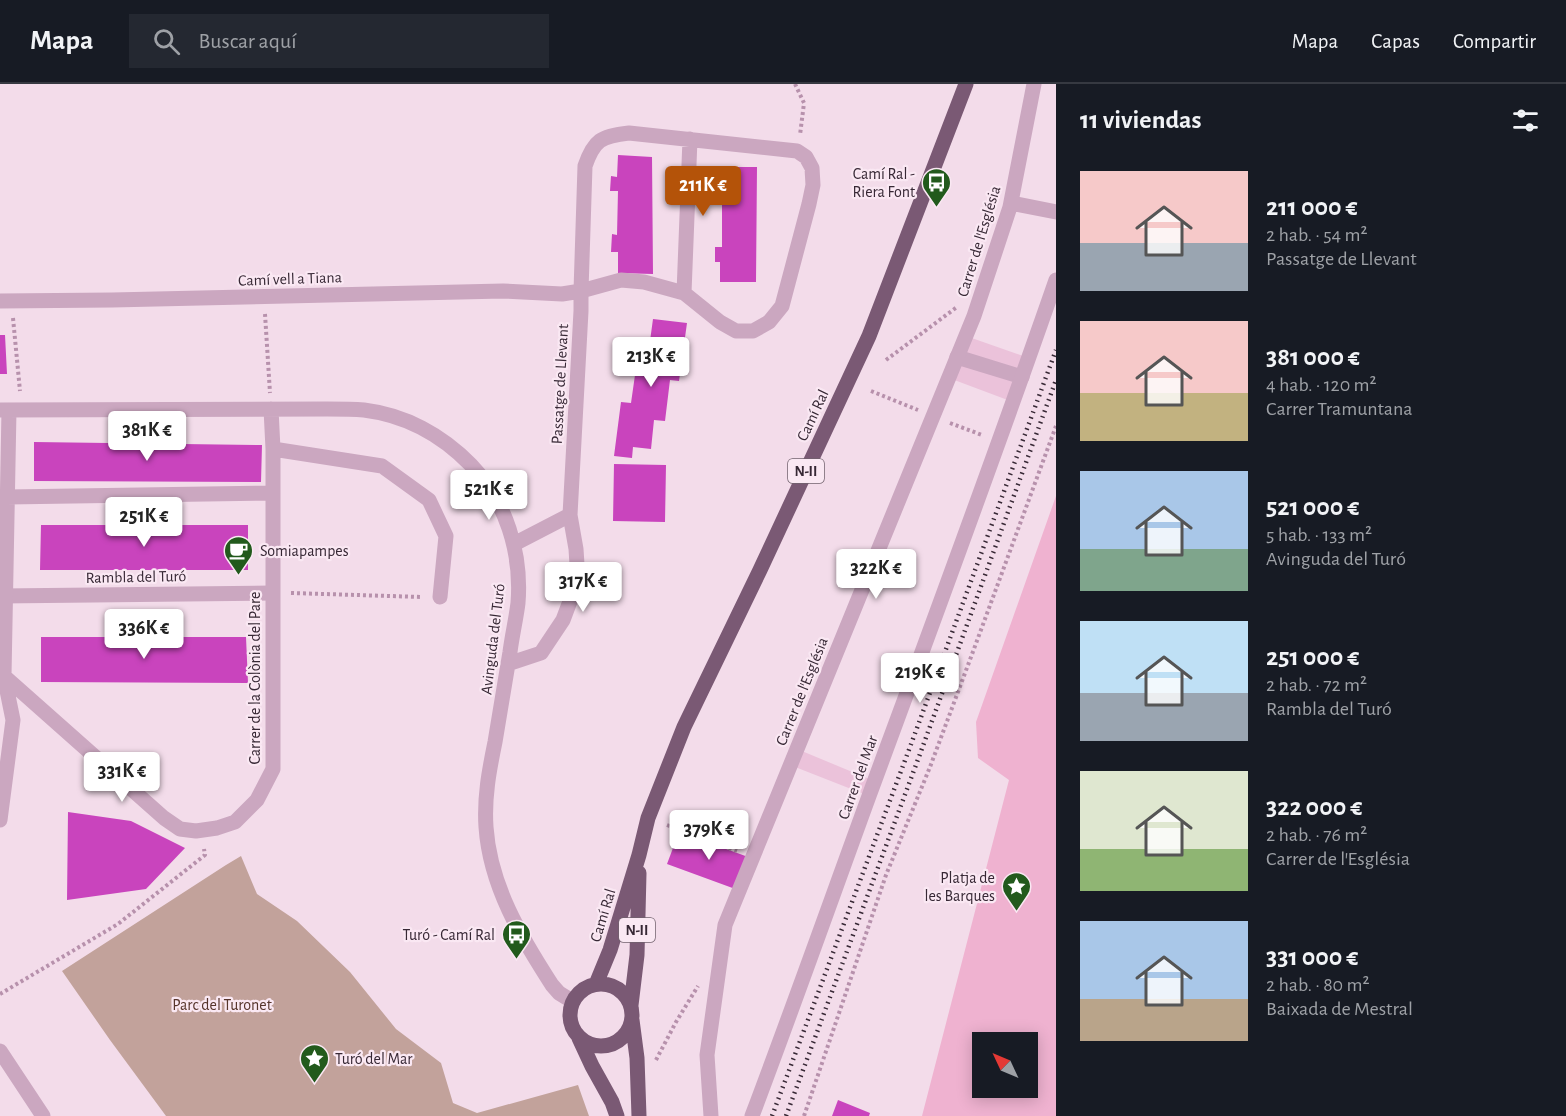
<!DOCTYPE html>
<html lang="es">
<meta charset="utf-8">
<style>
body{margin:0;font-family:"Alegreya Sans",sans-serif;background:#242831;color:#f1f3f6;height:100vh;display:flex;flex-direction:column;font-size:22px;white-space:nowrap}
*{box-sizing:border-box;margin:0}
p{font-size:20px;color:#9ea1a6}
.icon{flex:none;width:33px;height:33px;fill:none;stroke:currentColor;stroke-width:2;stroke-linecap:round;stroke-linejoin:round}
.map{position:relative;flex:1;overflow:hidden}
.drawer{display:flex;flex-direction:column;background:#171b24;width:510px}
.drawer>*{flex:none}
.needle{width:39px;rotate:314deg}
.fabs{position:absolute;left:972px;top:948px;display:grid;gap:12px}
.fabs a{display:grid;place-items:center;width:66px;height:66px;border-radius:0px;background:#171b24;box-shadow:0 3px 15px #0003;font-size:30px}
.price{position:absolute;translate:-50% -51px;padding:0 14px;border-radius:6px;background:#fff;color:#222;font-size:20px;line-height:39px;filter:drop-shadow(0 2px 3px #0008)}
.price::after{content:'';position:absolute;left:50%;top:36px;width:18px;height:14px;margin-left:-9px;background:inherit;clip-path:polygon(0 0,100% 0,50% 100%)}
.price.current{background:#b45309;color:#fff}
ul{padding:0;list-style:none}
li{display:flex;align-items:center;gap:18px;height:150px;padding:0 24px}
li span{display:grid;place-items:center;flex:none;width:168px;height:120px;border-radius:0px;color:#555}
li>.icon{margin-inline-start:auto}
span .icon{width:72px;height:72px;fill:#fffc;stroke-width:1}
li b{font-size:26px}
h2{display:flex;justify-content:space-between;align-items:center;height:72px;padding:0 24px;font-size:26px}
header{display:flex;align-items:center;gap:36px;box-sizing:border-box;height:84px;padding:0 30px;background:#171b24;border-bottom:2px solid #363941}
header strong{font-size:28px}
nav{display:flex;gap:33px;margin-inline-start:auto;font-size:21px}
.search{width:420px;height:54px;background:#242831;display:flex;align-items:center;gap:15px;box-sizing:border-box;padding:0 21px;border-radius:0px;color:#9ea1a6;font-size:22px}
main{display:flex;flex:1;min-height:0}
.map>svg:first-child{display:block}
.green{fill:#c2a29b}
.sand{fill:#efb2d0;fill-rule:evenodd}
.plaza{fill:#ebc2da}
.building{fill:#c944bd}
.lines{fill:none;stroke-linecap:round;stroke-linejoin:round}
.path{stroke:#b791ac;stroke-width:4;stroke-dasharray:3 3;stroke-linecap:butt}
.pedestrian{stroke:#cba7c0;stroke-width:15}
.minor{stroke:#cba7c0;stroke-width:15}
.primary{stroke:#7a5974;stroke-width:15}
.rail{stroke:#372835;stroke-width:4.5;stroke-dasharray:1.5 4.5;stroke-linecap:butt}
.labels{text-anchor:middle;stroke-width:4.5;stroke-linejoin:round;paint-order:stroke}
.shield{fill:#fae8f3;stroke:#72626e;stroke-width:1.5}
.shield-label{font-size:15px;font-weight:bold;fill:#372835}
.poi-label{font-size:16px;fill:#372835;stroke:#fae8f3;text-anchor:end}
.street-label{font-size:16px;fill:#372835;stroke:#fae8f3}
.park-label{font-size:16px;fill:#56342b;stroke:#fae8f3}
</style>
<header>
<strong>Mapa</strong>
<div class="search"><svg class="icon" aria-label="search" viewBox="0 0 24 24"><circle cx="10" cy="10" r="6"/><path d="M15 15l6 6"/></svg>Buscar aquí</div>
<nav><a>Mapa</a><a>Capas</a><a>Compartir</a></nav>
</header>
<main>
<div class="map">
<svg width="1056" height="1032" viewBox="0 0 1056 1032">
<rect width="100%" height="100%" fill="#f3dcea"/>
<!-- green -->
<path class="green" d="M241 772 257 810 297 837 350 888 396 945 441 979 453 1019 477 1029 578 1001 589 1032H166L110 956 62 887 226 781Z"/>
<!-- sand -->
<path class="sand" d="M1056 412V1032H922L1009 696 978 674 976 638ZM982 958H1028V1004H982Z"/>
<!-- plaza -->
<path class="plaza" d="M966 252 1029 274 1013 318 949 294Z
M797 665 874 697 869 712 790 681Z"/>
<!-- building -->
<path class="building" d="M618 71 652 73 653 190 618 189V168H611L612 150 617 151 618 107H610L611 92 617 93Z
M722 83H757L756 198H720V178H715V163H722V117L717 118V103H721Z
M653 235 687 239 679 297 670 296 665 337 654 336 651 365 633 363 632 374 614 372 621 318 631 319 637 277 647 279Z
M0 251H5L7 290H0Z
M34 358 262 361 261 398 34 397Z
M614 380 666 381 665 438 613 437Z
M41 441H248V486H40Z
M41 553H246L248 599 41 598Z
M68 728 131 737 185 764 146 805 67 816Z
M679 748 751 774 738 806 667 780Z
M838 1016 870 1029 869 1032H832Z"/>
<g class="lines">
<!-- path -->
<path class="path" d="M795 0 804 19 800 51
M265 230 270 309
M13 234 20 307
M886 276 957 223
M871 307 918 326
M950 339 982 351
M291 509 422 513
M667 741 737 767
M0 910 118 840 205 771 204 765
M656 976 676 938 698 902
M804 1032 886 791 930 683 971 573 1056 342"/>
<!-- pedestrian -->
<path class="pedestrian" d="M957 273 1022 293
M0 512 272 509"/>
<!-- minor -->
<path class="minor" d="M1011 119 1056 128
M684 209 690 55
M0 217 112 216 503 207 562 210 581 207 621 196 644 198 684 209 720 238 736 247H753L769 238 782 222 809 120 813 101 812 84 806 73 797 67 629 49C601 52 594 56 585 82L581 207V227L570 431 514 460
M0 326 327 325C339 325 352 325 364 326 405 331 442 351 471 381 506 417 522 469 518 519 516 535 512 552 510 568 505 598 500 628 495 658 489 687 484 714 486 743 490 802 521 853 552 901L559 909 572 917
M273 365 382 382 429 416 446 452 440 513
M7 413 273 409
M508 580 541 569 563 536 578 496 576 465 570 431
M4 592 164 734 180 745 196 747 217 744 235 738 257 716 273 685V365L271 325
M0 736 13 636 4 592 9 326
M0 967 43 1032
M711 1032 707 971 725 841 974 232 1010 123 1034 0
M752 1032C792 926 830 819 869 712 932 541 996 369 1056 196"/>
<!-- primary -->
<path class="primary" d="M570 931a31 31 0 1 1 62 0a31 31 0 1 1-62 0Z
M596 900 610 866 639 771 648 734 684 643 760 486 869 252 966 0
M631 921 637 871 639 789
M632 936 637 974 639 1032
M579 954 592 982 612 1018 617 1032"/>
<!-- rail -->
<path class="rail" d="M772 1032 910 663 1056 266
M786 1032 920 670 1056 296"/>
</g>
<!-- icons -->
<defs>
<symbol id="bus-pin" viewBox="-11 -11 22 30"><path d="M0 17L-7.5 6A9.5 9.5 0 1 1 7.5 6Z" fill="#225a1c" stroke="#fae8f3"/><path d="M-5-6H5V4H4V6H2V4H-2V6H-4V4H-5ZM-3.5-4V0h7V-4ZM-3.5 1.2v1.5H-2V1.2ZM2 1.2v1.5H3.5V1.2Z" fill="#fff"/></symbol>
<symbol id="cafe-pin" viewBox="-11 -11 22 30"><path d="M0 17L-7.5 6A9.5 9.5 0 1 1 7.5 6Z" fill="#225a1c" stroke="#fae8f3"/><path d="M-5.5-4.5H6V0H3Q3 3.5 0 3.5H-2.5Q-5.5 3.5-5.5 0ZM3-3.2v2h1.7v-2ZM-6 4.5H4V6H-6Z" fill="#fff"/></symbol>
<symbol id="sight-pin" viewBox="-11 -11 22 30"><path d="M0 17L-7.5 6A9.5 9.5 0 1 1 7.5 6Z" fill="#225a1c" stroke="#fae8f3"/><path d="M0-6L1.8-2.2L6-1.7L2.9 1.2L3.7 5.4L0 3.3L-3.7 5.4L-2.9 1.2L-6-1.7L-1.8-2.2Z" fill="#fff"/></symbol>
</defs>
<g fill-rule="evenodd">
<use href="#bus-pin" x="920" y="82" width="33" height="45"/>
<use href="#cafe-pin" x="222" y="450" width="33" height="45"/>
<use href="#sight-pin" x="1000" y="786" width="33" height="45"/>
<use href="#bus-pin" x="500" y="834" width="33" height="45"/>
<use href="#sight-pin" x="298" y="958" width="33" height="45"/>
</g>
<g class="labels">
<!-- shield labels -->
<g class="shield">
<rect x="788" y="375" width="36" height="24" rx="4.5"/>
<rect x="619" y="834" width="36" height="24" rx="4.5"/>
</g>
<g class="shield-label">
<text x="806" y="392">N-II</text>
<text x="637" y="851">N-II</text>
</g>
<!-- poi labels -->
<g class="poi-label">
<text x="915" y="95">Camí Ral -<tspan x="915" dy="18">Riera Font</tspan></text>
<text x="260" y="472" text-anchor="start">Somiapampes</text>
<text x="995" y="799">Platja de<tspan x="995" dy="18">les Barques</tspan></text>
<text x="495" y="856">Turó - Camí Ral</text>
<text x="335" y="980" text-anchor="start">Turó del Mar</text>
</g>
<!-- street labels -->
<g class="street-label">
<text transform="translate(978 157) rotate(-73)" y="6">Carrer de l'Església</text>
<text transform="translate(290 194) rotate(-2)" y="6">Camí vell a Tiana</text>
<text transform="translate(559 300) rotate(-87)" y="6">Passatge de Llevant</text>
<text transform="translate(812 331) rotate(-65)" y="6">Camí Ral</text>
<text transform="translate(136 492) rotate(-1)" y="6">Rambla del Turó</text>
<text transform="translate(492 555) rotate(-83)" y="6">Avinguda del Turó</text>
<text transform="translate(254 594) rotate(-90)" y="6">Carrer de la Colònia del Pare</text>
<text transform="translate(801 607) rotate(-68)" y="6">Carrer de l'Església</text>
<text transform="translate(857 693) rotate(-70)" y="6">Carrer del Mar</text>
<text transform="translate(602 831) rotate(-73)" y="6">Camí Ral</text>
</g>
<!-- park labels -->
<g class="park-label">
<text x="222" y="926">Parc del Turonet</text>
</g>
</g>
</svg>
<div class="fabs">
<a><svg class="needle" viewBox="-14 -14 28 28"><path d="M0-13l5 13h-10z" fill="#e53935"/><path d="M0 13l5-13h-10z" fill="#9ea1a6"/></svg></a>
</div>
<b class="price current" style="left:703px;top:133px">211K €</b>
<b class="price" style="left:651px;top:304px">213K €</b>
<b class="price" style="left:147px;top:378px">381K €</b>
<b class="price" style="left:489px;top:437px">521K €</b>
<b class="price" style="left:144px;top:464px">251K €</b>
<b class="price" style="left:876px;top:516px">322K €</b>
<b class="price" style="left:583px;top:529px">317K €</b>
<b class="price" style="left:144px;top:576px">336K €</b>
<b class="price" style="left:920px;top:620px">219K €</b>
<b class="price" style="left:122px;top:719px">331K €</b>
<b class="price" style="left:709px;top:777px">379K €</b>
</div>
<section class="drawer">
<h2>11 viviendas<svg class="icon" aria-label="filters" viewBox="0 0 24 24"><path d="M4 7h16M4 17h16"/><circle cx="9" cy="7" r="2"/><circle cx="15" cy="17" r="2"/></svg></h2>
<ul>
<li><span style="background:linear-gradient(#f6c9c9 60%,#9aa5b1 0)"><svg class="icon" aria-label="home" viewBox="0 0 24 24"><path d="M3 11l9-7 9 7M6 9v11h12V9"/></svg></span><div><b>211 000 €</b><p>2 hab. · 54 m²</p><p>Passatge de Llevant</p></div></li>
<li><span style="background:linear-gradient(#f6c9c9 60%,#c2b280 0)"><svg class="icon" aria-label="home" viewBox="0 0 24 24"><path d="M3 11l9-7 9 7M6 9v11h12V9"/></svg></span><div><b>381 000 €</b><p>4 hab. · 120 m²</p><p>Carrer Tramuntana</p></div></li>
<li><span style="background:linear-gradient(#a9c7e8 65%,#7fa58c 0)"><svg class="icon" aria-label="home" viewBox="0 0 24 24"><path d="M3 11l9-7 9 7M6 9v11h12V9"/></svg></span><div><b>521 000 €</b><p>5 hab. · 133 m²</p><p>Avinguda del Turó</p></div></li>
<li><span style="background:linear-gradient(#bfe0f5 60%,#9aa5b1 0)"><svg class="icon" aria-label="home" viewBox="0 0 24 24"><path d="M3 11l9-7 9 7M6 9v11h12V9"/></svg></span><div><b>251 000 €</b><p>2 hab. · 72 m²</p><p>Rambla del Turó</p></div></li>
<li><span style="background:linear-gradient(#dfe7d0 65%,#8fb573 0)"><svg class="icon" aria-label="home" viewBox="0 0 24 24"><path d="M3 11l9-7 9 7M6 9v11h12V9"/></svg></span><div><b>322 000 €</b><p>2 hab. · 76 m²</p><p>Carrer de l'Església</p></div></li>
<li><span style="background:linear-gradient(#a9c7e8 65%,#b9a48a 0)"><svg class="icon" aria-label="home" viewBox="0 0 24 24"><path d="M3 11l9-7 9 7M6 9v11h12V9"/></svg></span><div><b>331 000 €</b><p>2 hab. · 80 m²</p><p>Baixada de Mestral</p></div></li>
</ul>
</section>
</main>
